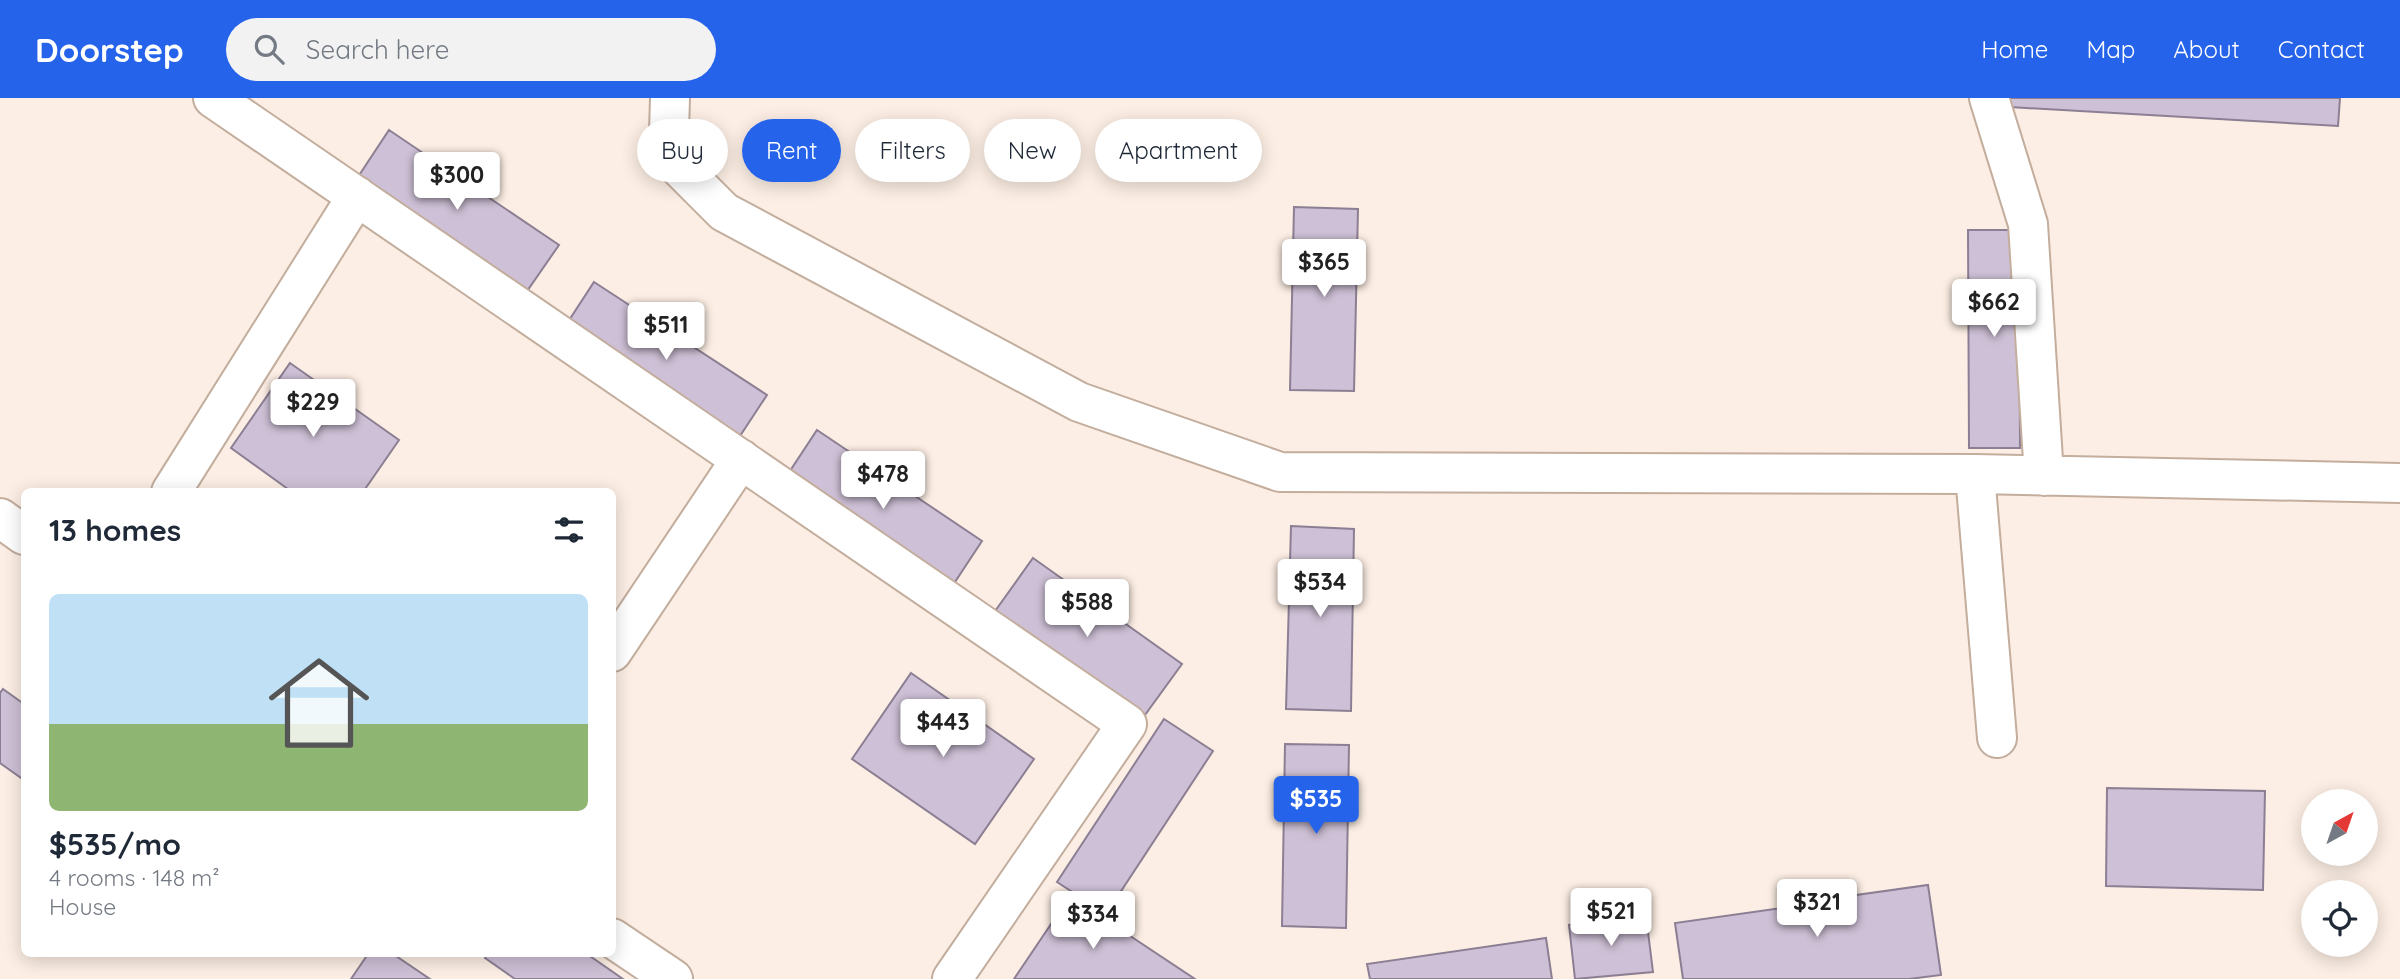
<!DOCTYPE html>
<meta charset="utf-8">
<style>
body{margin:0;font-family:Quicksand,sans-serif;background:#f2f2f3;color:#1f2937;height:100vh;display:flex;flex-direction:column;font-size:26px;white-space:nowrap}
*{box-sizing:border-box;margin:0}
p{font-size:23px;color:#747a83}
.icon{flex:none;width:38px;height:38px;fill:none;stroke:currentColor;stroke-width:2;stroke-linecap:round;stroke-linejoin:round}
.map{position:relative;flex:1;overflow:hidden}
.sheet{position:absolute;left:21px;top:390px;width:595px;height:469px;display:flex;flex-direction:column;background:#fff;border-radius:10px;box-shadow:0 4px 18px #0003}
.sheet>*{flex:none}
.hud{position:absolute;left:637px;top:21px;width:665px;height:63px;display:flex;gap:14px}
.needle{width:46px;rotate:40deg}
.controls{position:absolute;left:2301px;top:691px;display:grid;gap:14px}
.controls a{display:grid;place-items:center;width:77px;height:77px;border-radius:50%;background:#fff;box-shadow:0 4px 18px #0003;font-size:35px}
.price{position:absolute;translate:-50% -60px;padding:0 16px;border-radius:7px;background:#fff;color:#222;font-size:23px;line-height:46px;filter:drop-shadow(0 2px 4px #0008)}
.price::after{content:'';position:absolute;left:50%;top:42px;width:21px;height:16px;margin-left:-10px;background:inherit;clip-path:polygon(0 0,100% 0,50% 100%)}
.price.current{background:#2563eb;color:#fff}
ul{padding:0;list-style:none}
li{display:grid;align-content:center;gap:14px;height:371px;padding:0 28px}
li span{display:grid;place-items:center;height:217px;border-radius:10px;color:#555}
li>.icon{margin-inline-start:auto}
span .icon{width:126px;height:126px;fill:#fffc;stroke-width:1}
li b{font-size:30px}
h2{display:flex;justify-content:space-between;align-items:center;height:84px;padding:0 28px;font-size:30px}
.chip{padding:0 24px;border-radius:32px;background:#fff;box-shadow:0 4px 18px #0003;font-size:24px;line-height:63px}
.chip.current{background:#2563eb;color:#fff}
header{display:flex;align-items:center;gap:42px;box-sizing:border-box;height:98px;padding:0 35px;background:#2563eb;color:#fff}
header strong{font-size:33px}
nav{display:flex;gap:38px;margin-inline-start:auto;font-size:24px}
.search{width:490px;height:63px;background:#f2f2f3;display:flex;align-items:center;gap:18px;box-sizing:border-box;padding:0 24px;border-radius:38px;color:#747a83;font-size:26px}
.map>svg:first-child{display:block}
.building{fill:#cec0d6;stroke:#8c7f93;stroke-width:2}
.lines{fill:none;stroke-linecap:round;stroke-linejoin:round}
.minor-casing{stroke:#c3ad9d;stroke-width:42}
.minor{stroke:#fff;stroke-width:38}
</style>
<header>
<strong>Doorstep</strong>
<div class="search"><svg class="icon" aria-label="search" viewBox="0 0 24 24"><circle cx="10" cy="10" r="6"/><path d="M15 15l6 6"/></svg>Search here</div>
<nav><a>Home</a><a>Map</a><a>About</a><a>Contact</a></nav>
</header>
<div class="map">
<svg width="2400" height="881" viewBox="0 0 2400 881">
<rect width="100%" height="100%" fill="#fceee4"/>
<!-- building -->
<path class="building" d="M2010 0H2340L2338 28 2010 9Z
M389 32 559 147 525 196 356 82Z
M1294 109 1358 111 1354 293 1290 292Z
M1968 132H2019L2020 350H1969Z
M594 184 767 297 736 344 564 230Z
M290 265 399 342 363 394H292L231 350Z
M817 332 982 443 949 493 784 382Z
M1291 428 1354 431 1351 613 1286 611Z
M1033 460 1182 566 1142 621 993 516Z
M911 575 1034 661 975 746 852 661Z
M3 591 24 606V682L0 665V595Z
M1164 621 1213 653 1106 816 1057 784Z
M1285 646 1349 647 1346 830 1282 828Z
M2107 690 2265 693 2263 792 2106 788Z
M1928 787 1941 877 1909 881H1683L1675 825 1781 810 1778 793 1811 789 1813 803Z
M1070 798 1195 881H1014Z
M1646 818 1653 874 1575 881 1569 827Z
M1546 840 1552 881H1370L1367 866Z
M368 856H393L430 881H351Z
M487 856H587L623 881H515L485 860Z"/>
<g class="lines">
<defs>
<path id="minor" d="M213 0 1127 626 952 881
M670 0 669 34 676 66 724 114 1079 304 1280 374 1975 376 2400 385
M1989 0 2028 126 2044 378
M1975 376 1997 640
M171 394 357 98
M0 420 24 437
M612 554 741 361
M612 840 673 881"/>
</defs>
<!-- minor casing -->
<use href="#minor" class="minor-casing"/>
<!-- minor -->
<use href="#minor" class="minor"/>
</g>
</svg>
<div class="controls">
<a><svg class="needle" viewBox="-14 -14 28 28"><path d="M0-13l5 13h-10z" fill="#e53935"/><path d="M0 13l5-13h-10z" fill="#747a83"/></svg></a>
<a><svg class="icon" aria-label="locate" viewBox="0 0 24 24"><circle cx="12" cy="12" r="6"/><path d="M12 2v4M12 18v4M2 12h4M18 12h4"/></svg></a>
</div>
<b class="price" style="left:457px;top:114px">$300</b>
<b class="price" style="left:1324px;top:201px">$365</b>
<b class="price" style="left:1994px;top:241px">$662</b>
<b class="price" style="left:666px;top:264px">$511</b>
<b class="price" style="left:313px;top:341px">$229</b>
<b class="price" style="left:883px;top:413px">$478</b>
<b class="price" style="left:1320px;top:521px">$534</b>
<b class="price" style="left:1087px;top:541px">$588</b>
<b class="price" style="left:943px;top:661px">$443</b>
<b class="price current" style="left:1316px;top:738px">$535</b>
<b class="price" style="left:1817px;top:841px">$321</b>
<b class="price" style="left:1611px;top:850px">$521</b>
<b class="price" style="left:1093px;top:853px">$334</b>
<div class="hud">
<a class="chip">Buy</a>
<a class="chip current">Rent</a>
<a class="chip">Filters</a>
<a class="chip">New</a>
<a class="chip">Apartment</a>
</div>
<section class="sheet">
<h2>13 homes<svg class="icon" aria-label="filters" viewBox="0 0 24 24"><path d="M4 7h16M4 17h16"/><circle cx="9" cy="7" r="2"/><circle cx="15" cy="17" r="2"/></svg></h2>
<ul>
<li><span style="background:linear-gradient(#bfe0f5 60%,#8fb573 0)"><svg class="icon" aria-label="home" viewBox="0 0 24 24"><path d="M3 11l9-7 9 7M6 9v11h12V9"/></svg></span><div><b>$535/mo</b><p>4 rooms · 148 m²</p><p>House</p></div></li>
</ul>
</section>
</div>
